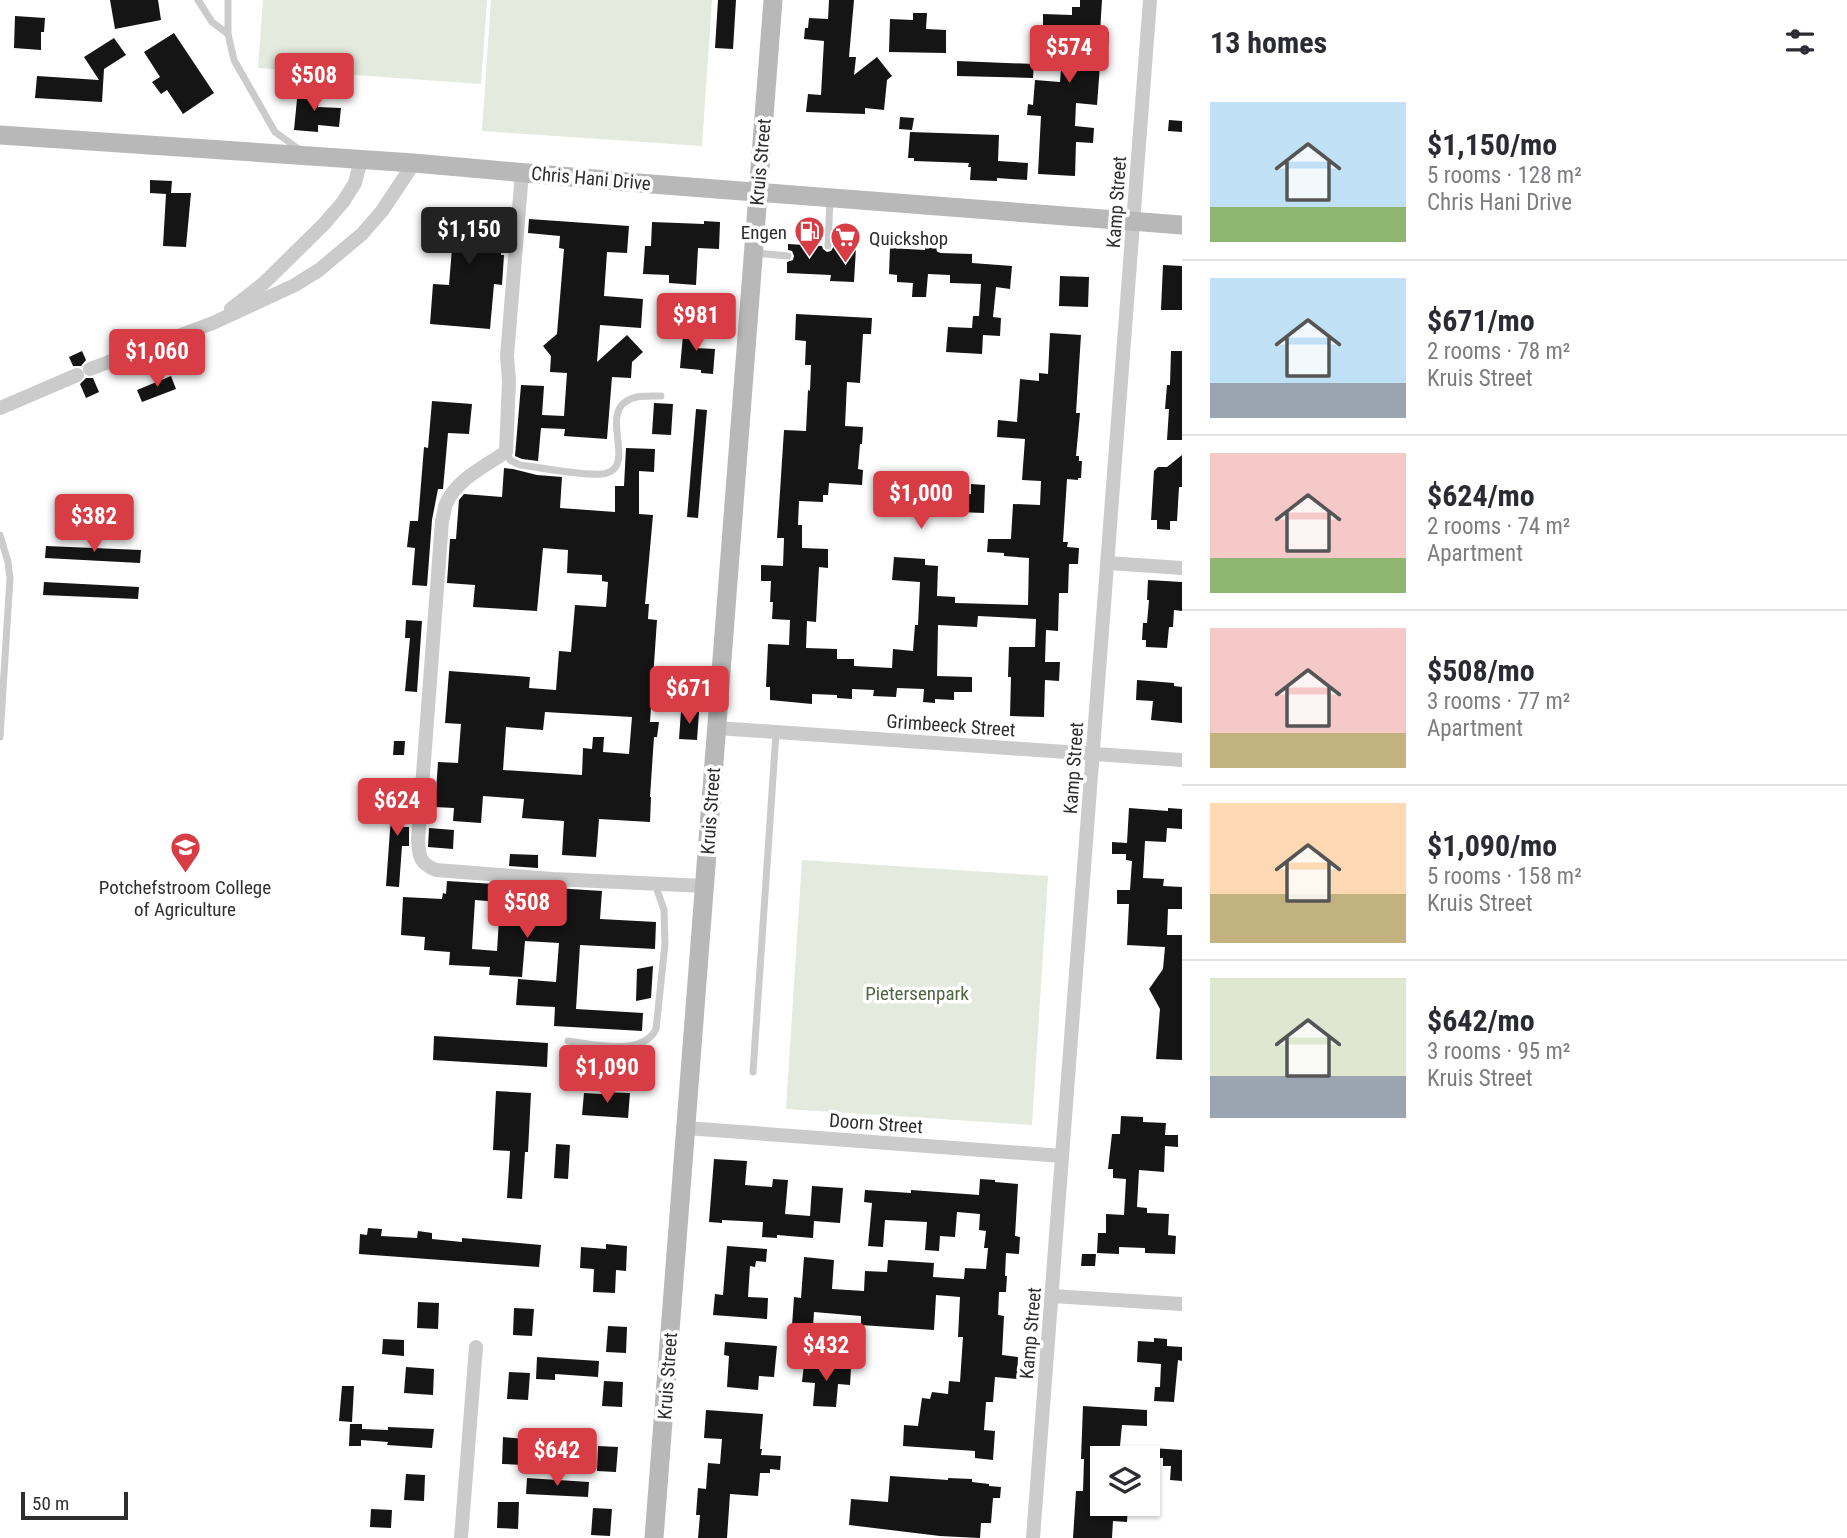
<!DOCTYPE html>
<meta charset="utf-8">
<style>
body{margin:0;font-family:"Roboto Condensed",sans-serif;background:#f7f7f7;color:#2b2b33;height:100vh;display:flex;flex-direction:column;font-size:26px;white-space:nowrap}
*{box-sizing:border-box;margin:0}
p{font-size:23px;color:#7c7c81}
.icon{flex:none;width:38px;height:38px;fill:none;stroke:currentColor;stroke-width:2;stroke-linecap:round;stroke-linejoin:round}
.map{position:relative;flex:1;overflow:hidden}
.drawer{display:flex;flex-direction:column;background:#fff;width:665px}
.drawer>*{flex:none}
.tools{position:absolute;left:1090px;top:1446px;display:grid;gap:14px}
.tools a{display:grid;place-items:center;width:70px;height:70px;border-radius:0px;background:#fff;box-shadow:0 2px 5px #0004;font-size:35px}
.scale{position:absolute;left:21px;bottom:18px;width:107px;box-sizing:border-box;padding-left:7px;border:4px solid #2e2e2e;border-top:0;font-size:19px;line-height:24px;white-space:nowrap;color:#2e2e2e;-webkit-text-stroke:5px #fff;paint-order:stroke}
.price{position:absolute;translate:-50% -60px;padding:0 16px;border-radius:7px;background:#d83d46;color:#fff;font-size:23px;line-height:46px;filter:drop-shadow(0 2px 4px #0008)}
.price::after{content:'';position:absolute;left:50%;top:42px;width:21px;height:16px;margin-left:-10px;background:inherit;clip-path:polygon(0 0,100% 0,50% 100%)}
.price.active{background:#222;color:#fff}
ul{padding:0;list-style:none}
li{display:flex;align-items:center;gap:21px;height:175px;padding:0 28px}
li+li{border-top:2px solid #e1e1e2}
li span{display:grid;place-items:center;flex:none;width:196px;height:140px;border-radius:0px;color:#555}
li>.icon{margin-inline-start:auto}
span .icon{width:84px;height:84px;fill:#fffc;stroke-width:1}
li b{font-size:30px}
h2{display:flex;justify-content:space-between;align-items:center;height:84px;padding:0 28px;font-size:30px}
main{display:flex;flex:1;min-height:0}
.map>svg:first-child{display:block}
.green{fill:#e4eadd}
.building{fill:#151515;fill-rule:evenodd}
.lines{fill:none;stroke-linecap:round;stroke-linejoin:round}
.lane{stroke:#cbcbcb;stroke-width:7}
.street{stroke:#cbcbcb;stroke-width:14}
.secondary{stroke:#b8b8b8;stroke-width:19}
.labels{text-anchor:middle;stroke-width:7;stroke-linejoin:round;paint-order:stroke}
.street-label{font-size:19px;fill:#2e2e2e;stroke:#fff}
.poi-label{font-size:19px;fill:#2e2e2e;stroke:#fff;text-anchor:end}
.park-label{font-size:19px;fill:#51663f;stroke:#fff}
</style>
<main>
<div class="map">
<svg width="1182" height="1538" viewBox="0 0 1182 1538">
<rect width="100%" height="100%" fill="#fff"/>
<!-- green -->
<path class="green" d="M263 0H487L481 84 258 68Z
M491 0H712L702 146 482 131Z
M802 860 1048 876 1032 1125 786 1109Z"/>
<!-- building -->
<path class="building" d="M110 0H158L161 20 115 29Z
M718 0H736L733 49 715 48Z
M829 0H854L849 57H856L854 75 877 57 892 76 887 80 884 110 865 108V114L806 112 808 94 821 95 824 41 804 39 805 28H808L809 18 828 19Z
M1080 0H1102L1100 32H1109L1107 65H1100L1097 105 1076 103 1075 126 1094 128 1093 143 1076 142 1075 176 1038 174 1041 116 1027 115 1028 104 1033 105 1035 80 1060 82 1063 45 1038 43 1039 25H1043V14L1072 15V7H1080Z
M913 13H927L926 29 946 30V53L889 52 890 19 913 20Z
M15 16 45 18 44 32H41V50L14 48Z
M174 33 214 93 183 114 167 90 161 94 152 82 160 77 144 52Z
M114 38 126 55 104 69 102 102 35 98 37 76 99 80 84 57Z
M957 61 1034 64 1033 78 957 76Z
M298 89 319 91 318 107 341 108 339 127 318 125V132L294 130Z
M900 117 914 118 912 130 899 129Z
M1169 120 1182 121V132L1168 131Z
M910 132 999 135 998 161 1028 163 1027 180 997 178V181L970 180 971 167H968L969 163 914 161V158H908Z
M150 180 172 181 171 193H191L186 247 163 246 166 194 150 193Z
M432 207 505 212 501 255H504L502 285 494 284 490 329 430 324 433 284 449 285 453 236 430 235Z
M529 219 629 226 627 253 607 252 604 296 643 299 641 328 600 325 597 362 627 335 643 352 632 362 631 378 612 377 607 439 564 436 565 429 541 428 538 461 522 459 515 456 521 385 544 386 542 415 564 416 567 373 550 372 551 356 543 346 557 334 564 249 559 248 560 236 528 233Z
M704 221 720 222 719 249 698 248 696 285 669 283V275L643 274 645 246H651L652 222 704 224Z
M925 234 941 235 940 253 972 254V263L1012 266 1010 289 996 287 993 317 1001 318 1000 336 983 335 982 354 946 352 948 327 972 328 973 316H979L981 284 950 283V275L928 274 926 297H912L913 283 897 282V275L889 274 890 248 925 250Z
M788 244 822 246 823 249 827 252 831 251 834 246 856 248 854 282 830 281 831 275 787 273V262L793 260 794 256 792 251 788 250Z
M1163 265 1182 266V310H1161Z
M1060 276 1089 277 1088 307 1059 306Z
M796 314 872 318 871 334H863L860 383 847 382 845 426 863 427 862 444H860L858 469 863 470 862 485 829 483 828 495H823V502L799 501 798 525H802V548L828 549V568L819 567 816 622 807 621 806 648 837 649V659H854V666L892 668 893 649 913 651 915 625H918L920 582 892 580 894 557 925 559V565L938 566 937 596 955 597V603L1028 605 1029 558 1004 556V553L987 552 988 539H1011L1013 504 1040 505 1041 481 1022 480 1025 439 997 437 998 420 1017 422 1020 379 1039 381V373L1048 374 1050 333 1081 335 1076 413H1080L1076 456H1079V461H1082L1081 478H1078V480L1067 479 1063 542H1068L1067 547 1079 548 1078 564H1069L1068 593H1059L1058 631 1046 630 1045 662H1060L1059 681 1045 680 1044 717 1010 716 1011 677H1008L1009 647H1035L1036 619 978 616 977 627 938 625 937 676 972 677V692H954V700L935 699V703L923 702 924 689 897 688 896 697 873 696 874 690 852 689V699L837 698V695L812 694V704L770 700V687H766L768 644 789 645 790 620 772 619 773 602H770L771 581H761V565L783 566 784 538H777L784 430 806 431 808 390 810 391 811 365H805L806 341 795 340Z
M684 324 697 325 695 348 715 349 713 374 701 373V370L680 368Z
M82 351 86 360 81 366H73L69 357Z
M1171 351H1182V440H1167L1169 409H1165L1167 385H1170Z
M171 376 176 389 142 402 137 390Z
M86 378H93L99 392 86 398 80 384Z
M432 401 472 404 469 434 448 433 443 489H438L432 520 427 586 412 585 415 548 407 547 410 521H418L424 447 428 448Z
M654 403 673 404 671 435 652 434Z
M696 409 707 410 698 518 687 517Z
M626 448 655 449 654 472 639 471V514L653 515 645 604H649L648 619 657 620 650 722H659L657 737H654L650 797H651L650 822 599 819 596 857 562 855 564 821 522 818 524 799 483 796 481 823 453 821 454 808 435 807 438 762 458 763 461 724 445 723 449 671 530 677 529 688 556 690 559 651 571 652 575 605 606 607 608 582 602 581V575L567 573 568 550 543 548 537 611 473 607 475 585 447 583 450 539H456L459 500 464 494 502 497 504 468 513 469 537 475 562 477 560 508 615 512V486H624ZM545 712 632 717 629 754 603 752 604 737H593L592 749 583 748 582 775 503 770 506 727 543 730Z
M1182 455V487H1179L1177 521H1170V530L1157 529V520H1151L1154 471 1158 467H1167Z
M971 484 985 485 984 513 958 512V517L946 516V511H935L936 492 971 494Z
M46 546 141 550 140 563 45 558Z
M1148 580 1182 582V611L1174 610 1173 627H1169L1167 648 1146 647V640H1142L1143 623H1147L1149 600H1147Z
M44 582 139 587 138 599 43 595Z
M406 620 422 621 417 692 405 691 410 638H405Z
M1137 680 1174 683V686L1182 687V723L1151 720 1153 701 1136 700Z
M681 711 699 712 697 740 679 739Z
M394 741H405L404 755H393Z
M393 789 406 790 403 827H409V846H402L399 887 386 886Z
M1129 808 1168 811V808L1182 809V829L1167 828 1166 842 1145 841 1143 878 1164 879 1163 886 1182 887V909H1168L1167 935H1182V1060L1156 1059 1160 1009 1149 989 1163 969 1165 947 1127 945 1129 904H1117V890H1130L1132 861 1126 860V854H1112V842L1127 843Z
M429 828 454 830 453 849 428 847Z
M510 854 538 855V868L509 866Z
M447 881 602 891 600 919 656 922 655 949 580 945 576 1009 643 1013 642 1031 554 1026 555 1007 516 1005 518 979 556 982 559 943 525 941 522 977 489 975 490 967 449 965 450 952 424 950 425 937 401 935 403 897 442 899 443 893 446 894ZM475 900 500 902 497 951 472 949Z
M653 966 651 998 636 1001 637 969Z
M434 1036 548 1043 547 1067 433 1060Z
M496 1091 531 1093 528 1152H525L522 1199 507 1198 510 1151 493 1150Z
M602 1092 630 1093 628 1118 582 1115 584 1093 602 1094Z
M1121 1116 1143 1117V1122L1166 1123 1165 1135H1178V1147L1165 1146 1164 1172 1139 1170 1137 1207 1147 1208V1213L1169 1214 1168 1235 1176 1236 1175 1254 1145 1253V1248L1119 1247V1254L1097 1253 1098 1233H1106V1214L1124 1215 1126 1179 1113 1178V1169H1108L1112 1134H1120Z
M556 1144 570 1145 568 1179 554 1178Z
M714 1159 747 1161 745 1185 772 1187 773 1179 788 1180 785 1214 810 1216 812 1186 843 1188 840 1223 814 1221 813 1238 777 1235V1238L762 1237 763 1222 722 1220V1223L709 1222Z
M980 1179 995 1180V1182L1018 1184 1015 1236 1020 1237 1019 1254 1006 1253 1005 1276H1007L1006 1292H999L998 1315 1004 1316 1002 1355 1018 1357 1017 1379 995 1377 993 1402H986L984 1430 995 1431 993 1460 975 1458V1451L903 1446 904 1425 918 1426 922 1398 930 1399 932 1392 948 1394 949 1381 960 1382 963 1337H958L960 1297 936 1295 934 1330 861 1325V1316L814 1312 813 1327 792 1326 794 1297 801 1298 804 1257 834 1260 832 1289 864 1291 865 1271 887 1272 888 1260 934 1263 933 1277 964 1279 965 1268 986 1269 988 1248H984L986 1231 979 1230 980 1214 957 1212 955 1237 940 1236 939 1251 925 1250 927 1222 885 1220 883 1247 868 1246 872 1203 864 1202 865 1190 911 1193V1190L979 1195Z
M368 1228 382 1229 381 1236 417 1238 418 1231 432 1233V1239L462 1242V1238L541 1245 539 1267 359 1254 360 1234 367 1235Z
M606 1244 627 1246 626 1271 616 1270 615 1293 593 1292 594 1269 580 1268 581 1247 606 1249Z
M727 1246 767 1249 766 1262 756 1261 755 1267 750 1266 748 1297 768 1298 767 1319 713 1315 715 1294 723 1295Z
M1082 1254H1096L1095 1266H1081Z
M418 1302 439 1303 438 1329 417 1328Z
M514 1308 534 1309 532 1336 513 1335Z
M608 1326 627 1327 626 1353 606 1352Z
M1154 1338 1167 1339V1346L1182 1347V1361L1178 1360 1174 1402 1154 1401 1155 1387H1160L1161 1364 1137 1362 1138 1341 1154 1342Z
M383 1339 404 1340V1356L382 1354Z
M725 1342 777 1346 774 1377 759 1376 758 1390 727 1387 729 1356 724 1355Z
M537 1357 599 1361 598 1377 555 1374V1380L536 1379Z
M804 1364 851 1368 850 1385 838 1384 836 1407 813 1406 815 1383 802 1382Z
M406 1367 434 1369 433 1395 404 1393Z
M509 1372 530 1373 528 1400 507 1399Z
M604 1381 623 1382 622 1407 602 1406Z
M342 1386H354L352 1422 339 1421Z
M1083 1406 1147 1410V1426L1122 1425 1120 1446 1182 1450V1481L1170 1480 1171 1466H1163V1458H1102V1503H1128L1127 1522 1113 1521 1112 1538H1073L1076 1491H1083L1084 1459H1081Z
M706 1410 763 1414 760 1449H762L761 1455 781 1456 780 1470 770 1469V1473H760L758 1496 730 1494 727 1538H698L700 1515H696L698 1488 706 1489 708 1463 720 1464 722 1439 704 1438Z
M350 1424H362V1429L388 1430V1427L434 1429 432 1448 387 1445 388 1442 361 1440V1446H349Z
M503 1437 525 1439 524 1465 502 1464Z
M598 1446 618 1447 616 1472 597 1471Z
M406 1474 425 1475 424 1501 404 1500Z
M890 1476 948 1480V1478L972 1479V1482L989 1484V1486L1001 1487 1000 1498H993L991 1523H981L980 1538 940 1536 849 1525 851 1499 888 1502Z
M527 1478 589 1482 588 1497 526 1494Z
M498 1502H519L518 1529 497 1528Z
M593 1508 612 1509 610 1536 591 1535Z
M371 1509 392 1510 391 1528 370 1527Z"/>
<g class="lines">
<!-- lane -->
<path class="lane" d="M198 0 212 22 228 34
M228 0V34L234 60 275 132 300 150
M828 246 830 198
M755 253 788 256
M506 452 510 460 520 465C537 467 594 478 607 473 637 463 596 410 633 398 641 395 652 396 661 396
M0 535 8 562 10 578 0 737
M568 1041C592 1044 643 1057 656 1029L665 944 664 910 655 884
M753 1072 776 733"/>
<!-- street -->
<path class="street" d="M522 172 507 356 509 381 506 452C485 466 456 480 446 504 444 509 444 515 442 521L418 841C419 858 421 864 436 870L553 879 705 886
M231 309 264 283 324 224 343 202 355 183 361 160
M90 369 213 323 295 285 319 270 362 234 382 211 414 163
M0 408 77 375
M1108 563 1182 568
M717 728 1182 760
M686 1128 1062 1156
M1052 1296 1182 1304
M461 1538 476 1347
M1033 1538 1150 0"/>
<!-- secondary -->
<path class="secondary" d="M0 135 414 163 639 183 1182 225
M654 1538 773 0"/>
</g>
<!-- icons -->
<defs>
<symbol id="fuel-pin" viewBox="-11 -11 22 30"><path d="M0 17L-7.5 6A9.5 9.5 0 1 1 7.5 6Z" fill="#d83d46" stroke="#fff"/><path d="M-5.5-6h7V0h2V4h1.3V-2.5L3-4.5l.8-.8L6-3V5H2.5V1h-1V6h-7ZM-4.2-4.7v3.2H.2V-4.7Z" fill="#fff"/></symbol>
<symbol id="supermarket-pin" viewBox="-11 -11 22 30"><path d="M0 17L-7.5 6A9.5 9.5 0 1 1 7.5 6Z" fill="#d83d46" stroke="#fff"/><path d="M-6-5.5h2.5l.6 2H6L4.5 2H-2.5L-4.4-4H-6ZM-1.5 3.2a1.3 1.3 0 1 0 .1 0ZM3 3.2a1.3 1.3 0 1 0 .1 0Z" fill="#fff"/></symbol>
<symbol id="university-pin" viewBox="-11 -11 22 30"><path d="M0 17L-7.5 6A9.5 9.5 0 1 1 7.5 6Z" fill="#d83d46" stroke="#fff"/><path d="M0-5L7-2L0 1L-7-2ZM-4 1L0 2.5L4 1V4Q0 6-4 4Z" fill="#fff"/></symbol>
</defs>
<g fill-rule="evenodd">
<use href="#fuel-pin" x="792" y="214" width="35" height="47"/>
<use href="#supermarket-pin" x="828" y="220" width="35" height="47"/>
<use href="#university-pin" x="168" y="830" width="35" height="47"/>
</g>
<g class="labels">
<!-- street labels -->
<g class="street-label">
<text transform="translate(760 162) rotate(-85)" y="7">Kruis Street</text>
<text transform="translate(591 178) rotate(5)" y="7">Chris Hani Drive</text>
<text transform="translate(1116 202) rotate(-86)" y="7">Kamp Street</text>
<text transform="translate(951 725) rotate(4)" y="7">Grimbeeck Street</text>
<text transform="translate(1073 768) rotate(-86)" y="7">Kamp Street</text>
<text transform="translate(710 811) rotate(-86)" y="7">Kruis Street</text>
<text transform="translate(876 1123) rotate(4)" y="7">Doorn Street</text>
<text transform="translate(1030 1333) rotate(-85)" y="7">Kamp Street</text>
<text transform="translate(667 1376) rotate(-86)" y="7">Kruis Street</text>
</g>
<!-- poi labels -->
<g class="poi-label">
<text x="787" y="239">Engen</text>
<text x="869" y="245" text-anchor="start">Quickshop</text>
<text x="185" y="894" text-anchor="middle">Potchefstroom College<tspan x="185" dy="22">of Agriculture</tspan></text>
</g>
<!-- park labels -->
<g class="park-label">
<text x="917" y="1000">Pietersenpark</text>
</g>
</g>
</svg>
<div class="tools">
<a><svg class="icon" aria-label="layers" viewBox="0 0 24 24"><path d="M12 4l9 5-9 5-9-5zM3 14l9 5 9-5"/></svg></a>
</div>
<div class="scale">50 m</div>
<b class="price" style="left:1069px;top:85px">$574</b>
<b class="price" style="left:314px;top:113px">$508</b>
<b class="price active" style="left:469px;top:267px">$1,150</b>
<b class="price" style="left:696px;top:353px">$981</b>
<b class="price" style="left:157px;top:389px">$1,060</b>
<b class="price" style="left:921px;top:531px">$1,000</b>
<b class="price" style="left:94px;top:554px">$382</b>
<b class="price" style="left:689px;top:726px">$671</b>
<b class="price" style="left:397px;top:838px">$624</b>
<b class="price" style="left:527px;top:940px">$508</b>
<b class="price" style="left:607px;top:1105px">$1,090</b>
<b class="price" style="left:826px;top:1383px">$432</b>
<b class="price" style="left:557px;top:1488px">$642</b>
</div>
<section class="drawer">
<h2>13 homes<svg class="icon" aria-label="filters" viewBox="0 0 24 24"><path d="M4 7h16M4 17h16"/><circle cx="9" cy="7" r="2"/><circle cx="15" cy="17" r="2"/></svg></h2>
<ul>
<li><span style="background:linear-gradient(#bfe0f5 75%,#8fb573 0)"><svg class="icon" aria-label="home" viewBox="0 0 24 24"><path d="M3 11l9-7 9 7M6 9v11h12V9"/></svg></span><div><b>$1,150/mo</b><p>5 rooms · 128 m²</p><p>Chris Hani Drive</p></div></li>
<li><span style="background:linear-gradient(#bfe0f5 75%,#9aa5b1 0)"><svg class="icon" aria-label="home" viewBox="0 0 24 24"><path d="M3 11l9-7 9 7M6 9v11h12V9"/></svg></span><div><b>$671/mo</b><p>2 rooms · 78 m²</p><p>Kruis Street</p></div></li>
<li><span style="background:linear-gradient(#f6c9c9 75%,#8fb573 0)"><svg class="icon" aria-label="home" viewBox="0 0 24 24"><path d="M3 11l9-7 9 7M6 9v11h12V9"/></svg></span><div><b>$624/mo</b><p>2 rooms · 74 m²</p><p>Apartment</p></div></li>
<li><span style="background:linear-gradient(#f6c9c9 75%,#c2b280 0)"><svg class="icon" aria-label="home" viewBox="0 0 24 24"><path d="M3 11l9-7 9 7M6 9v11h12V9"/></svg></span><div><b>$508/mo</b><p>3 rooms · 77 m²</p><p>Apartment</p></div></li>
<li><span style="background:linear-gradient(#ffd9b3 65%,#c2b280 0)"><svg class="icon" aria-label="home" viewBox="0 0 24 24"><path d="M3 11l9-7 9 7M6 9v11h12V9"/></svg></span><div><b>$1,090/mo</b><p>5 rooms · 158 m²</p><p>Kruis Street</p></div></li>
<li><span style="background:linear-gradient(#dfe7d0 70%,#9aa5b1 0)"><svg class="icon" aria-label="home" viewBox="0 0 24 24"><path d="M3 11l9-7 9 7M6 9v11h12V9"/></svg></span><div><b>$642/mo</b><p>3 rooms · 95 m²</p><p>Kruis Street</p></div></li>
</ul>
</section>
</main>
